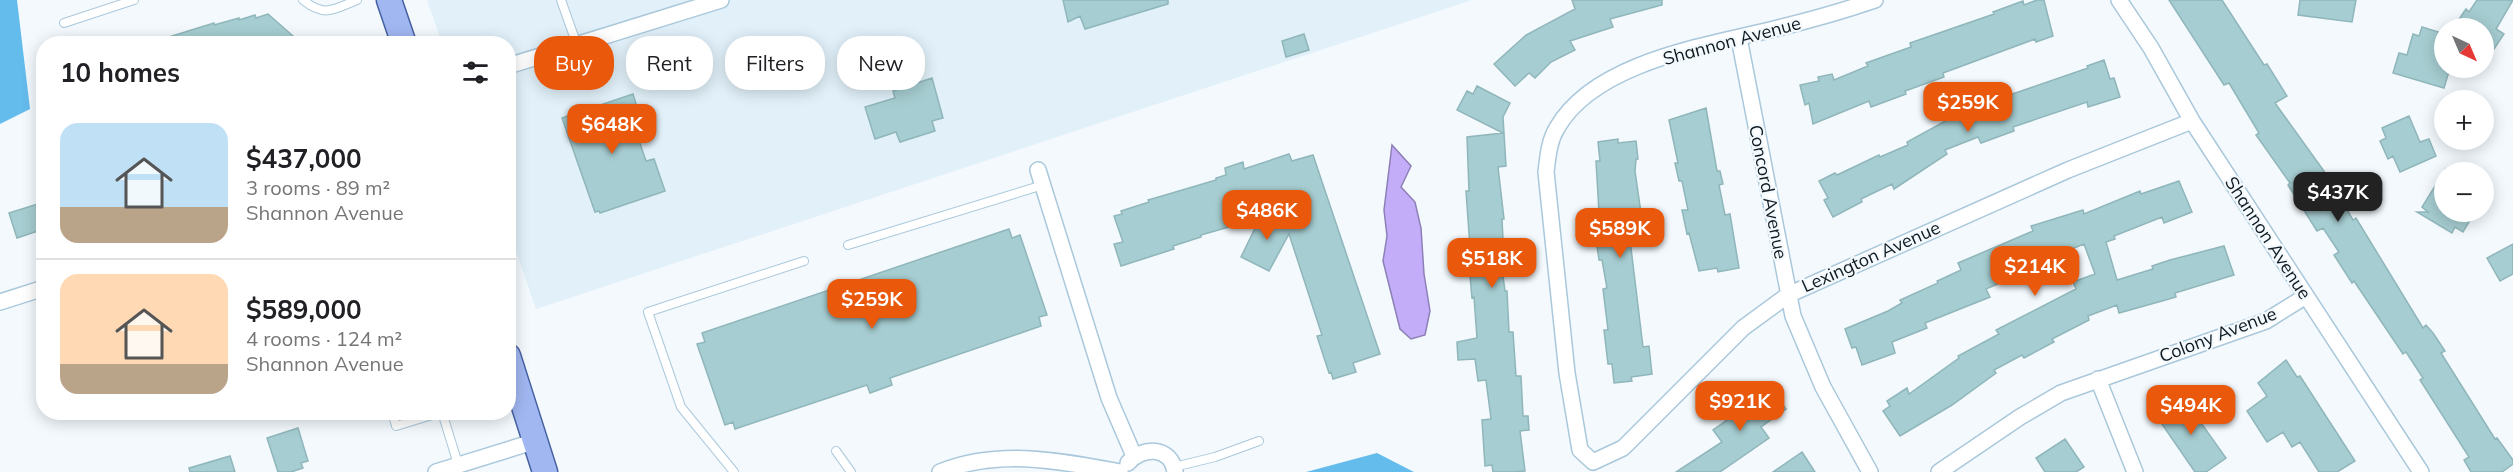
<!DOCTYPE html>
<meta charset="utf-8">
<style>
body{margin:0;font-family:Mulish,sans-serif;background:#f2f2f2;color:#202124;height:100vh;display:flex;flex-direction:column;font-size:22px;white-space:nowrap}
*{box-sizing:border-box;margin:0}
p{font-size:20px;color:#757577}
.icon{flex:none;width:33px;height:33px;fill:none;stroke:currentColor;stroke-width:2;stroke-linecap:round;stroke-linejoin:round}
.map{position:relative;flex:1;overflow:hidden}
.drawer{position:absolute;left:36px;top:36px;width:480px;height:384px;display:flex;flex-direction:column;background:#fff;border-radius:24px;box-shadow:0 3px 15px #0003}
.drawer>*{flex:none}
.guide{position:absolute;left:534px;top:36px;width:570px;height:54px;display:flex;gap:12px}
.needle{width:39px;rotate:136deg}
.buttons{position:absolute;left:2434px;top:18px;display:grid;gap:12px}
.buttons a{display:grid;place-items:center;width:60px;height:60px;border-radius:50%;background:#fff;box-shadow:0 3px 15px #0003;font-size:30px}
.price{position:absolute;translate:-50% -51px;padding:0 14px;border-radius:12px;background:#ea580c;color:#fff;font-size:20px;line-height:39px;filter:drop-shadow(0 2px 3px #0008)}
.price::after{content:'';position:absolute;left:50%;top:36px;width:18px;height:14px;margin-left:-9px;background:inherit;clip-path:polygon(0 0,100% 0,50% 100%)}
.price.active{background:#222;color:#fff}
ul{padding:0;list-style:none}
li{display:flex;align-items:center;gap:18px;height:150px;padding:0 24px}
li+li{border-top:2px solid #e0e0e0}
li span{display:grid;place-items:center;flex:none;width:168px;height:120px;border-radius:18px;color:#555}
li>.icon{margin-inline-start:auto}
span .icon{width:72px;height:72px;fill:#fffc;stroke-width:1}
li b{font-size:26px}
h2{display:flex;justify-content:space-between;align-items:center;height:72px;padding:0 24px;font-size:26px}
.pill{padding:0 21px;border-radius:24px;background:#fff;box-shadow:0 3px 15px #0003;font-size:21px;line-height:54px}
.pill.active{background:#ea580c;color:#fff}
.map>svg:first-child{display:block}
.built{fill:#e1f0f9}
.forest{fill:#64bcec}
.water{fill:#c3acf8;stroke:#8d80b7;stroke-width:1.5}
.building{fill:#a6cdd1;stroke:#8fb6ba;stroke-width:1.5}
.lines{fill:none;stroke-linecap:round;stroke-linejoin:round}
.service-casing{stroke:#aac8db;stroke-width:10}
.minor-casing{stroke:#aac8db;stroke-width:18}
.primary-casing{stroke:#4561a1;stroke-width:27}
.service{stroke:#fff;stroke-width:8}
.minor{stroke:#fff;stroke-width:15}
.primary{stroke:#a1b7f1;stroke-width:24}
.labels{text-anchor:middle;stroke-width:4.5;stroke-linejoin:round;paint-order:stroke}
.street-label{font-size:18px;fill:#0e1a20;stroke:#f3f9fd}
</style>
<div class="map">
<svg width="2513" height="472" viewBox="0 0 2513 472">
<rect width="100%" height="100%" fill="#f3f9fd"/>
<!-- built -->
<path class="built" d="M427 0H1472L536 309 509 231 508 44 442 43Z"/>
<!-- forest -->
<path class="forest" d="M0 0H17L30 109 0 124Z
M1377 453 1414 472H1306Z"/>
<!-- water -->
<path class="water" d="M1392 145 1411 166 1401 187 1415 202 1421 228 1424 274 1430 311 1425 335 1411 339 1400 329 1383 261 1387 236 1384 210Z"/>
<!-- building -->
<path class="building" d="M1063 0H1168V4L1085 29 1080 16 1068 22Z
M1572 0H1662V5L1610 19 1613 27 1570 41 1575 50 1551 62 1535 78 1529 73 1515 86 1494 64 1526 35 1575 9Z
M2037 0H2044L2053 36 2036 42 2035 39 1943 73 1944 77 1905 91 1906 94 1871 107 1869 101 1813 124 1809 103 1805 105 1800 85 1819 81 1818 77 1832 74 1834 80 1868 66 1866 63 1911 47 1910 43 1994 14 1993 12 2023 1 2024 5Z
M2169 0H2222L2264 65 2267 64 2287 96 2275 103 2326 174 2353 220 2356 218 2423 328 2426 325 2433 333 2445 351 2441 353 2495 439 2497 438 2513 460V464L2502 472H2471L2464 460 2469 457 2420 380 2423 378 2406 352 2403 354 2354 281 2352 283 2334 255 2339 252 2323 228 2317 231 2288 185 2290 183 2256 135 2259 133 2229 83 2224 85Z
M2300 0H2356L2352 22 2298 15Z
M2477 0H2513L2496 29 2504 34 2494 49 2486 44 2484 48V28H2453L2466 9 2469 12Z
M268 14 302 44H159V40L214 23V25L239 18V20L255 15 256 18Z
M2422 27 2445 34V68H2450L2444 88 2393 73 2399 53 2407 55 2413 34 2419 36Z
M1304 34 1309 50 1286 57 1282 41Z
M2104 60 2110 79 2114 78 2120 97 2088 107 2087 102 2013 127 2014 131 1981 143 1978 137 1945 150 1947 154 1894 189 1892 184 1861 199 1862 202 1833 217 1824 200 1828 198 1819 181 1835 173 1837 175 1879 155 1880 157 1908 145 1907 142 1951 118 1948 110 1998 91 2001 98 2088 68 2087 66Z
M932 78 943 118 932 121 935 131 900 142 896 132 875 139 865 107 895 98 893 91Z
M1477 86 1510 103 1503 117 1506 166 1498 167 1504 219H1502L1504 261H1501L1505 291H1507L1509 332H1513L1516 376H1521L1523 416H1528L1529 430 1520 431 1525 471 1516 472H1493L1492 465 1485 466 1482 420 1491 419 1486 380 1478 381 1475 359 1458 360 1457 342 1477 338 1474 297 1472 298 1470 276 1472 275 1466 191H1469L1467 137 1503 133 1457 110 1467 91 1473 94Z
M633 94 641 120 633 123 646 161 654 159 665 191 600 213 599 211 595 212 562 118Z
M1706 108 1717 171H1720L1723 184 1719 185 1725 215 1730 214 1739 268 1718 272 1717 268 1699 271 1689 233 1687 234 1682 210H1688L1682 181H1679L1675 163H1678L1669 120Z
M2409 116 2420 142 2429 139 2436 156 2400 172 2393 156 2388 159 2380 141 2386 138 2382 128Z
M1618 139V143L1636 141 1638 159H1636L1635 171 1641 213 1627 215 1643 347 1649 346 1652 374 1631 377 1632 381 1614 383 1612 364H1608L1604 330H1608L1603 289 1607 288 1602 260H1599L1595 231 1600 230 1596 161H1600L1598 142Z
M1289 154 1292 161 1313 155 1380 354 1353 363 1356 372 1333 379 1331 372 1329 373 1317 336 1322 335 1289 234 1269 271 1241 257 1260 218 1201 235V237L1173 246 1174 249 1121 266 1114 244 1123 242 1114 216 1122 214 1121 211 1149 202 1148 200 1162 196 1216 180V178L1226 175 1225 168 1243 162 1244 169Z
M2445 170V212H2475L2463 232 2455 227 2452 233 2417 212H2428L2422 207Z
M2179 181 2192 212 2164 223 2162 217 2114 236 2115 239 2106 242 2117 280 2153 269 2152 266 2170 260 2224 246 2234 275 2175 293 2176 297 2162 301 2119 313 2117 305 2088 316 2089 320 2052 339 2054 342 2024 358 2022 355 1994 370 1996 373 1952 405 1900 436 1883 411 1890 406 1887 401 1907 388 1909 394 1959 358 1958 356 1999 334 1996 330 2076 289 2073 282 2095 274 2084 244 2032 265 2033 268 1986 289 1990 297 1925 323 1927 328 1892 342 1895 353 1862 365 1856 347 1852 348 1845 329 1888 311 1902 303 1900 300 1938 283 1937 281 1961 270 1958 263 2033 231 2031 226 2083 210 2084 214 2140 191 2141 194Z
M44 202V229L17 238 9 213Z
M1009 229 1012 238 1020 235 1047 315 1039 317 1041 326 890 378 892 385 870 393 867 385 735 429 733 422 725 425 697 344 705 342 702 333Z
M2513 244V274L2500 281 2487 258Z
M2286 360 2297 377 2300 376 2355 461 2337 472H2319L2300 442 2292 447 2283 432 2267 442 2247 411 2267 396 2258 383Z
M1767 382 1786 409 1761 427 1769 438 1720 472H1676L1722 442 1713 430 1747 406 1742 398Z
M2188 397 2204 421 2201 423 2226 458 2206 472H2195L2155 414 2173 402 2175 406Z
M298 428 308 461 301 463 303 468 291 472H278L267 438Z
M2065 439 2084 467 2076 472H2045L2036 458Z
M1802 452 1815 472H1773Z
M230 456 235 472H190L189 468Z"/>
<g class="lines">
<defs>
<path id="service" d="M303 0C325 18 334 9 357 0
M561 0 577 45
M64 23 134 0
M848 245 1043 185
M392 412 396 426 442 412
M442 412 458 464
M836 451 851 472
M1174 467 1215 457 1259 441
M734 472 681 407 648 312 804 261"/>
<path id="minor" d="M1875 0C1843 11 1811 20 1778 28 1711 45 1595 61 1557 128 1549 141 1548 156 1546 172L1567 373 1580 450 1593 462 1623 448 1743 328 1788 295 2068 170 2192 121
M2119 0 2151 48 2192 121 2421 472
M1739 38 1793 316 1823 387 1870 472
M508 66 721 0
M1038 170 1109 398 1134 456
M0 302 44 288
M2098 379 2135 472
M1128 463C1142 446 1171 446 1175 472
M436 472 536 441
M940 472C999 448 1060 461 1120 472
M1939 472 2020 417 2061 393 2266 321 2306 296"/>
<path id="primary" d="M389 0 404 44
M508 356 545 472"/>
</defs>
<!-- service casing -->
<use href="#service" class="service-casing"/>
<!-- minor casing -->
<use href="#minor" class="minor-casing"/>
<!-- primary casing -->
<use href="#primary" class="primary-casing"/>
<!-- service -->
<use href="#service" class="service"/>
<!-- minor -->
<use href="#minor" class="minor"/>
<!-- primary -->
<use href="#primary" class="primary"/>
</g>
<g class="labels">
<!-- street labels -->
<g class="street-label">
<text transform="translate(1732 41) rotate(-15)" y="6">Shannon Avenue</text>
<text transform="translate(1768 192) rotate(79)" y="6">Concord Avenue</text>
<text transform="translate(2268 238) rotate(57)" y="6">Shannon Avenue</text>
<text transform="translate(1871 257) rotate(-24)" y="6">Lexington Avenue</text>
<text transform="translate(2218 335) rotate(-21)" y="6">Colony Avenue</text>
</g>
</g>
</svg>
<div class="buttons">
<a><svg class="needle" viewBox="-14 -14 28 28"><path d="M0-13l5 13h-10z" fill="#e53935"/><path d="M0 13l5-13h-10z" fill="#757577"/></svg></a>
<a>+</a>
<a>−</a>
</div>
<b class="price" style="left:1968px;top:133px">$259K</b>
<b class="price" style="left:612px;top:155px">$648K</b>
<b class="price active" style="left:2338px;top:223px">$437K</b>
<b class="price" style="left:1267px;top:241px">$486K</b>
<b class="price" style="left:1620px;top:259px">$589K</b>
<b class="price" style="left:1492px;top:289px">$518K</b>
<b class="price" style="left:2035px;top:297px">$214K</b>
<b class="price" style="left:872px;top:330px">$259K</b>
<b class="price" style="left:1740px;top:432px">$921K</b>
<b class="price" style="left:2191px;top:436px">$494K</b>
<div class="guide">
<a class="pill active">Buy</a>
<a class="pill">Rent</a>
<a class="pill">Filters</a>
<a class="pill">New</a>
</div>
<section class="drawer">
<h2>10 homes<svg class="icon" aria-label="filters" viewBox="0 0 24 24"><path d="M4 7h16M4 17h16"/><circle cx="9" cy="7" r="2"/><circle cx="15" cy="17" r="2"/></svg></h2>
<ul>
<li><span style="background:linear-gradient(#bfe0f5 70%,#b9a48a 0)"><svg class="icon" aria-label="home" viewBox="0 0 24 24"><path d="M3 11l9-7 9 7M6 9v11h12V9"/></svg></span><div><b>$437,000</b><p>3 rooms · 89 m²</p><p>Shannon Avenue</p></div></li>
<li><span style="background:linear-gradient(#ffd9b3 75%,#b9a48a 0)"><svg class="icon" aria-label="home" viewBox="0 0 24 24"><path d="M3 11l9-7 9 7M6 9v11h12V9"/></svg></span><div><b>$589,000</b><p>4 rooms · 124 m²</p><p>Shannon Avenue</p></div></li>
</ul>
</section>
</div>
